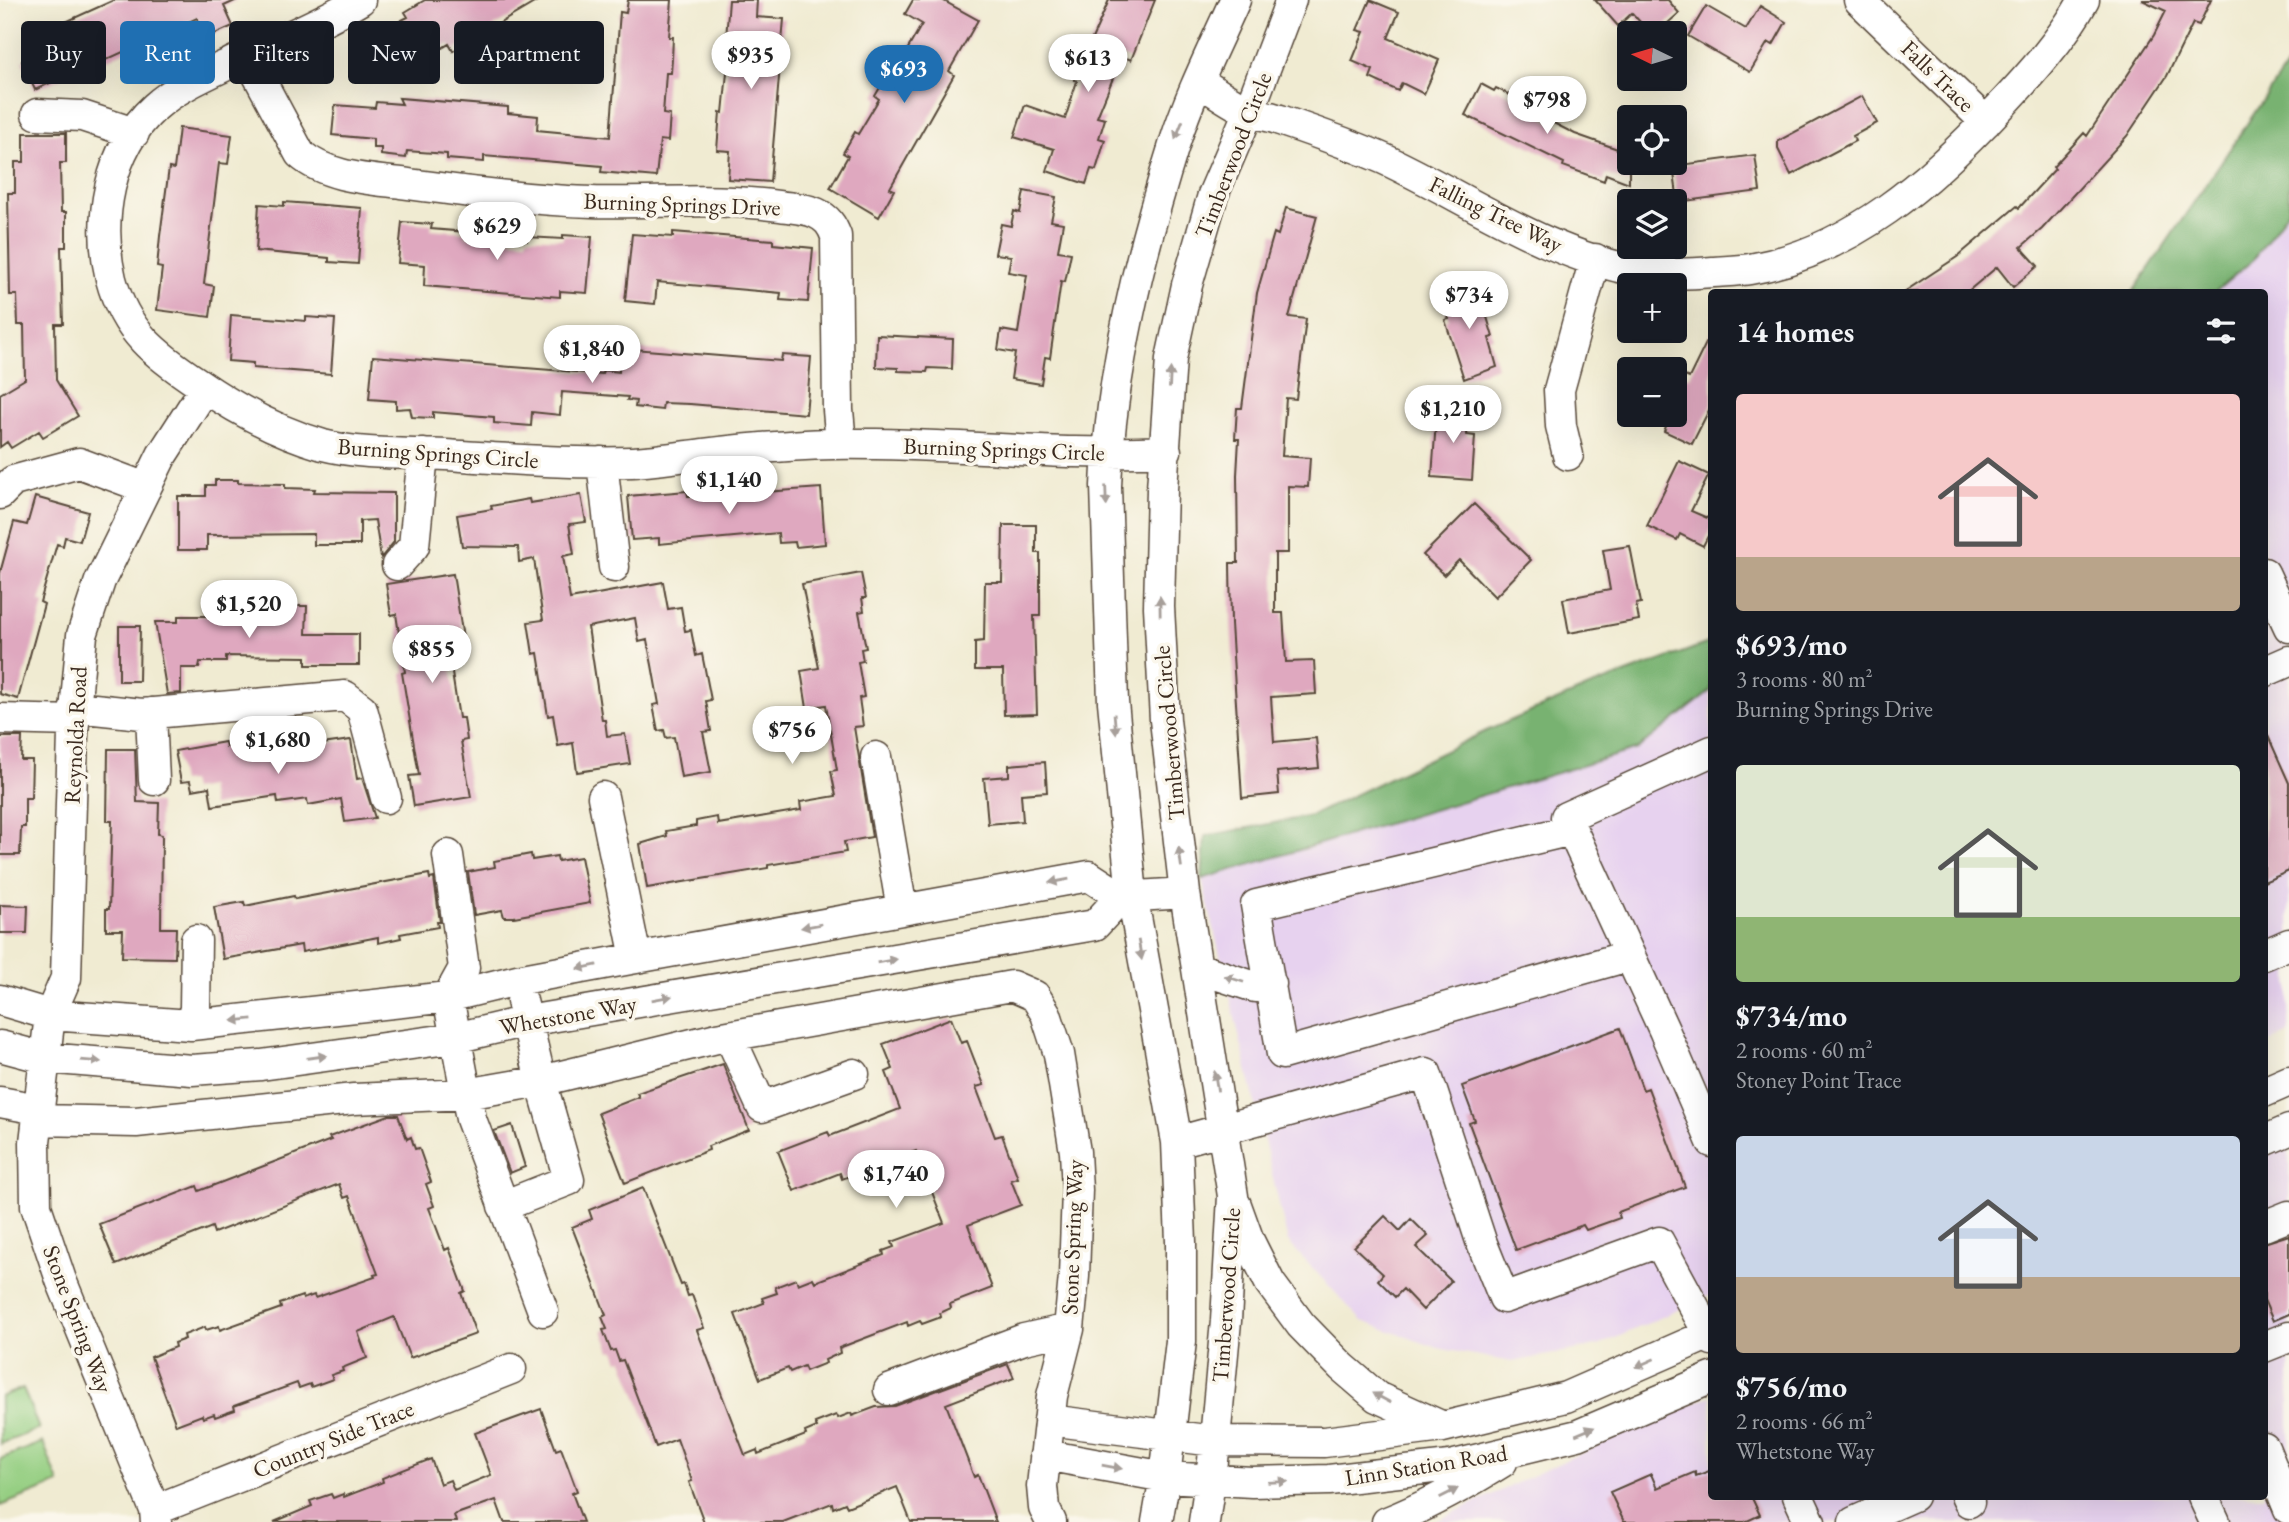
<!DOCTYPE html>
<meta charset="utf-8">
<style>
body{margin:0;font-family:"EB Garamond",serif;background:#242831;color:#f1f3f6;height:100vh;display:flex;flex-direction:column;font-size:26px;white-space:nowrap}
*{box-sizing:border-box;margin:0}
p{font-size:23px;color:#9ea1a6}
.icon{flex:none;width:38px;height:38px;fill:none;stroke:currentColor;stroke-width:2;stroke-linecap:round;stroke-linejoin:round}
.map{position:relative;flex:1;overflow:hidden}
.side{position:absolute;left:1708px;top:289px;width:560px;height:1211px;display:flex;flex-direction:column;background:#171b24;border-radius:7px;box-shadow:0 7px 28px #0002}
.side>*{flex:none}
.hud{position:absolute;left:21px;top:21px;width:665px;height:63px;display:flex;gap:14px}
.needle{width:46px;rotate:275deg}
.controls{position:absolute;left:1617px;top:21px;display:grid;gap:14px}
.controls a{display:grid;place-items:center;width:70px;height:70px;border-radius:7px;background:#171b24;box-shadow:0 7px 28px #0002;font-size:35px}
.price{position:absolute;translate:-50% -60px;padding:0 16px;border-radius:24px;background:#fff;color:#222;font-size:23px;line-height:46px;filter:drop-shadow(0 2px 4px #0008)}
.price::after{content:'';position:absolute;left:50%;top:42px;width:21px;height:16px;margin-left:-10px;background:inherit;clip-path:polygon(0 0,100% 0,50% 100%)}
.price.current{background:#1f6fb2;color:#fff}
ul{padding:0;list-style:none}
li{display:grid;align-content:center;gap:14px;height:371px;padding:0 28px}
li span{display:grid;place-items:center;height:217px;border-radius:7px;color:#555}
li>.icon{margin-inline-start:auto}
span .icon{width:126px;height:126px;fill:#fffc;stroke-width:1}
li b{font-size:30px}
h2{display:flex;justify-content:space-between;align-items:center;height:84px;padding:0 28px;font-size:30px}
.pill{padding:0 24px;border-radius:7px;background:#171b24;box-shadow:0 7px 28px #0002;font-size:24px;line-height:63px}
.pill.current{background:#1f6fb2;color:#fff}
.map>svg:first-child{display:block}
.built{fill:#e7d2ef}
.green{fill:#96cf83;stroke:#687c50;stroke-width:2}
.forest{fill:#78b271;stroke:#5a6e48;stroke-width:2}
.building{fill:#dfa8bf}
.lines{fill:none;stroke-linecap:round;stroke-linejoin:round}
.minor-casing{stroke:#564739;stroke-width:33}
.minor{stroke:#fff;stroke-width:30}
.oneway{fill:#a79f9a}
.labels{text-anchor:middle;stroke-width:7;stroke-linejoin:round;paint-order:stroke}
.street-label{font-size:23px;fill:#3b2a1e;stroke:#fbf7ec}
</style>
<div class="map">
<svg width="2289" height="1522" viewBox="0 0 2289 1522">
<rect width="100%" height="100%" fill="#fbf7ec"/>
<filter id="ink" filterUnits="userSpaceOnUse"><feTurbulence type="fractalNoise" baseFrequency=".0143" numOctaves="2"/><feDisplacementMap in="SourceGraphic" scale="14" xChannelSelector="R" yChannelSelector="G"/><feConvolveMatrix kernelMatrix="1 2 1 2 8 2 1 2 1" color-interpolation-filters="sRGB"/></filter>
<filter id="wash" filterUnits="userSpaceOnUse"><feTurbulence type="fractalNoise" baseFrequency=".00686" numOctaves="4" result="noise"/><feDisplacementMap in="SourceGraphic" scale="28" xChannelSelector="R" yChannelSelector="G"/><feGaussianBlur stdDeviation="1.57" result="paint"/><feColorMatrix in="noise" values="0 0 0 0 0 0 0 0 0 0 0 0 0 0 0 0 0 1.4 0 .05"/><feComposite in="paint" operator="in"/></filter>
<g filter="url(#wash)">
<rect width="100%" height="100%" fill="#f0ebd2"/>
<!-- built -->
<path class="built" d="M2289 209V1033L2265 1044 2264 292H2215L2254 259Z
M1711 691V1295L1600 1345 1512 1362 1438 1348 1362 1321 1288 1242 1202 879 1637 749Z
M2289 1145V1522H1434L1570 1458 1711 1396 1712 1496H2264L2265 1156Z"/>
<!-- green -->
<path class="green" d="M23 1388 39 1429 0 1444V1397Z
M43 1442 59 1483 0 1506V1459Z"/>
<!-- forest -->
<path class="forest" d="M2289 62V209L2254 259 2215 292H2133Z
M1711 642V691L1637 749 1202 879 1205 836 1311 816 1486 731 1589 687Z"/>
<g id="blocks">
<!-- building -->
<path class="building" d="M114 0H237L224 6 233 26 206 38 197 18 97 64 96 62 35 90 22 61 69 40 61 24Z
M425 0H539L453 51 449 44 388 80 370 49 404 29 400 21 408 17 405 12Z
M628 0H672L669 37H673L672 59 671 73H666L663 114 670 115 668 141 660 140 656 177 601 172 602 166 484 156V162L447 159V154L407 151 406 158 381 155V148H373V139L332 135 335 105 375 108 376 102 402 104 399 98 508 107V113L538 116 537 130 610 137 620 12 626 13Z
M729 0H757L756 17 784 19 770 182 728 179 730 151 717 150 720 112 723 113 729 52 725 51Z
M913 0H942L978 20 949 71 954 75 890 188 894 190 879 217 830 188 848 156 843 153 855 132 858 134 879 99 875 96 894 64 898 66 922 24 905 14Z
M1109 0H1155L1131 60 1122 56 1097 117 1105 119 1099 138 1105 140 1096 170 1091 169 1086 184 1047 171 1054 149 1014 137 1025 105 1065 119 1077 81 1074 80Z
M1370 0 1399 12 1388 38 1439 60 1424 94 1402 83 1398 91 1370 78 1373 70 1352 61 1364 32 1357 30Z
M1595 0H1668L1679 13 1657 33H1650L1632 13 1618 26Z
M2142 0H2211L2199 25 2193 23 2167 76 2127 136 2042 229 2021 247 2038 266 2013 287 1997 267 1967 292H1904L1957 257 2017 206 2019 208 2055 169 2053 167 2084 133 2087 136 2154 35 2166 11Z
M1706 6 1746 29 1760 6 1786 22 1773 45 1768 42 1750 72 1688 36Z
M1481 84 1494 91 1496 88 1528 104 1526 109 1575 134 1629 153V183L1606 174 1604 181 1563 166 1564 163 1465 115Z
M1862 96 1877 123 1853 136 1855 141 1791 175 1778 149V141Z
M179 128 232 135 228 164 219 163 204 284 214 286 210 317 157 310 162 268 157 267 160 236 169 168 174 169Z
M24 133H66V163H60L61 212H66V247H61L63 324H55L56 380 78 416 43 437 39 431 11 448 7 442 0 447V394L25 379 24 325H18L17 295H10L8 193H15V162H24Z
M1755 155 1760 191 1678 202 1673 166Z
M1024 191 1056 197 1051 221 1063 223 1058 251 1071 253 1065 282 1061 281 1050 358 1045 357 1041 384 1011 379 1015 353 998 350 1001 330 1018 333 1027 275 1008 272 1011 256 995 254 1001 224 1011 226 1014 211 1020 213Z
M284 202 362 208 358 264 329 262V258L256 251 259 204 284 206Z
M1286 208 1317 216 1289 317 1306 319 1296 399 1286 398 1282 456 1310 458 1308 487 1288 486V553H1275V613H1283L1286 662 1314 661 1316 694 1271 697 1274 742 1316 738 1319 768 1277 772 1279 794 1242 798 1231 624 1230 563H1238L1237 475 1239 439H1235L1237 408H1242L1257 293 1274 233 1278 235Z
M402 222 432 224 431 229 466 232 465 236 527 241V237L563 239V235L592 237 587 293 560 291V297L424 286 425 265 398 263Z
M673 232 773 240V244L813 248 808 302 780 300 781 293 657 282 655 304 625 301 632 234 673 237Z
M1470 282 1478 309 1484 307 1493 337 1489 338 1497 367 1464 379 1445 320 1449 319 1441 292Z
M231 315 306 321V317L335 319 331 374 253 368V363L228 361Z
M1712 331V404L1692 444 1664 431 1671 415H1675V398L1685 376 1689 378Z
M877 335 953 339 952 369 928 368 927 372 898 371V368L876 367Z
M621 348 781 361 782 355 811 357 806 414 690 404 663 403 662 410 635 407 636 401 627 400 628 397 562 392 560 415 532 412 531 426 494 423V417L433 412V418L412 417 410 408 396 409V401L369 399 373 356 602 374 603 370 619 372Z
M1437 407 1469 409 1467 435 1475 436 1472 480 1432 477Z
M1679 461 1709 475 1691 511 1712 520V528L1703 546 1680 534 1677 540 1647 526Z
M215 480H238V483L285 484V488L315 489 314 492 394 493V542L381 558 375 520 360 521V545H314V534L207 535V550H178V496H206V485H215Z
M821 488 825 544 796 547 795 542 779 543 778 533 659 544V538L632 540 628 496 687 491 688 496H706Z
M581 495 586 522 569 524 574 554 563 556 570 599 663 582 668 609 681 607 685 631 691 630 696 656 702 654 711 700 706 701 711 731 703 732 711 772 681 777 674 737 666 738 664 730 658 731 653 705 659 704 652 665 647 640 639 642 635 618 588 627 602 720H605L607 736 625 734 630 764 577 772 573 743 558 746 553 715 548 716 538 653 533 654 528 622 543 620 534 559 519 562 518 547 462 546 457 515 492 509 491 506 529 499 530 503Z
M35 497 88 512 80 541 65 537 63 546 57 544 40 602 44 604 18 699 0 694V573L14 522 27 525Z
M1474 504 1531 560 1495 597 1459 560 1444 575 1423 555Z
M1003 525H1036V553H1040V616H1034L1037 714 1004 715 1003 670H975V642L984 641 985 582H1002Z
M1630 546 1641 603 1636 604 1639 620 1569 633 1563 599 1610 590 1603 550Z
M861 573 866 598H862L864 611 859 612 866 648 861 649 863 661 858 662 864 697 859 698 863 726 854 727 872 837 844 842 846 852 768 865V868L647 888 640 844 667 836 666 831 696 826V821L717 817 718 824 801 810 800 802 836 796 831 771 837 770 826 705 807 708 801 671 819 668 802 584Z
M453 574 463 638 447 641 459 718H464L467 740 461 741 471 797 414 806 409 776 419 775 402 673 405 672 396 614 391 615 386 584Z
M253 602H277V606H307L306 634H359V665H306V657L226 656V662H200L199 668H181V693L167 694 155 622H178V616H225V611H253Z
M119 626H140L139 681H119Z
M2264 727 2289 783V871L2264 882Z
M0 737H22L21 760H32L31 798H25V827H21L20 855H0Z
M351 740 357 779 362 778 375 818 345 822 341 799 308 805 307 799 278 803 277 796 212 806 209 787 192 790 190 781 181 782 175 751 225 742 226 747 240 745V751L251 750 252 754Z
M108 749H135L137 802 159 803 158 834 162 835 161 928H176L175 958 122 957 123 930H106V909H109L112 821H107Z
M1045 762 1047 792 1021 794 1023 821 988 824 984 778 1009 776V765Z
M531 854 532 860 557 856 558 861 581 857 590 903 514 917H504L502 910 474 915 468 872 495 867 494 861Z
M429 874 430 879 434 878 440 922H437L438 927 400 934 401 938 378 943V937L302 952 301 945 223 959 214 907 244 902 245 906 294 896 295 899Z
M0 905 28 906 27 933H0Z
M951 1018 961 1043 967 1041 984 1085 976 1087 995 1137 1002 1135 1018 1178 1011 1180 1021 1205 968 1225 992 1288 950 1304 951 1308 940 1313 941 1317 922 1324 920 1321 908 1326 907 1322 839 1348 840 1353 825 1360 826 1363 806 1371 804 1366 790 1372 788 1368 760 1379 735 1314 764 1303 762 1298 777 1293 775 1287 796 1279 798 1284 813 1278 815 1282 884 1255 883 1251 894 1247 892 1242 944 1223 916 1151 842 1179 840 1173 794 1191 778 1151 828 1132 830 1136 900 1109 886 1072 893 1069 883 1044Z
M1620 1028 1643 1090 1648 1088 1685 1187 1618 1212 1620 1218 1586 1230 1583 1225 1516 1250 1469 1123 1475 1121 1462 1086Z
M723 1064 749 1130 708 1146 709 1150 625 1183 598 1113 639 1097 637 1093Z
M389 1115H398L407 1139 411 1137 415 1149 419 1148 431 1182 426 1184 434 1206 429 1208 445 1250 449 1248 465 1291 461 1293 476 1334 410 1358 394 1317 358 1332 367 1358 342 1368 343 1371 331 1375 333 1379 311 1387 310 1384 299 1388 297 1383 234 1406 235 1410 215 1417 214 1414 203 1418 202 1415 176 1425 151 1357 175 1347 174 1343 185 1339 184 1335 205 1327 206 1330 219 1326 220 1330 281 1308 280 1304 302 1296 303 1299 314 1295 315 1298 375 1277 374 1275 378 1274 349 1196 344 1198 339 1184 214 1233 212 1227 116 1265 99 1224 197 1186 199 1191 331 1140 329 1137Z
M512 1125 525 1167 510 1173 494 1131Z
M643 1188 681 1285 684 1284 688 1296 692 1295 704 1328 697 1330 745 1455 757 1450 758 1454 806 1435 805 1432 817 1427 815 1423 836 1415 838 1418 851 1413 852 1416 876 1407 895 1406 1008 1364 1014 1378 946 1404 974 1477 978 1475 996 1522H911L897 1487 847 1507 845 1503 833 1508 832 1503 783 1522H704L689 1482 692 1481 677 1439 656 1447 623 1360 619 1361 615 1350 611 1351 603 1330 607 1329 602 1317 606 1315 572 1227 592 1219 589 1210Z
M1385 1216 1400 1231 1411 1219 1428 1236 1416 1247 1451 1281 1423 1310 1403 1289 1395 1297 1378 1280 1383 1274 1354 1247Z
M2289 1235V1314L2273 1321 2264 1300V1243Z
M541 1409 556 1450 561 1448 577 1491 572 1493 583 1522H504L496 1500 454 1515 456 1522H274L312 1506 310 1501 331 1494 333 1498 343 1494 344 1497 383 1482 382 1478 431 1459 440 1484 450 1480 454 1490 491 1475 475 1433Z
M1712 1470V1496H1751L1760 1515 1745 1522H1624L1610 1492 1651 1474 1657 1488 1695 1472 1696 1476Z"/>
</g>
</g>
<g filter="url(#ink)">
<use href="#blocks" fill-opacity="0" stroke="#564739" stroke-width="2"/>
<g class="lines">
<defs>
<path id="minor" d="M360 0C320 24 278 41 235 61 208 74 177 87 155 107 108 150 97 221 111 279 125 332 156 355 198 383 237 410 277 432 323 445 362 455 406 453 446 455 508 459 570 464 632 462 655 461 679 457 702 454 745 449 789 445 833 444 944 442 1055 457 1166 451
M1859 0 1986 122
M247 55 300 154C326 177 368 179 401 183 463 191 530 200 592 202 654 204 717 197 779 206 791 208 805 208 816 213 827 218 832 225 836 236L838 410 841 444
M1199 81C1215 91 1232 104 1249 111 1259 115 1270 116 1280 120 1314 132 1350 144 1384 159 1466 197 1548 256 1639 271 1664 275 1689 274 1713 272 1725 271 1738 271 1750 269 1851 252 1932 180 1999 108 2030 75 2062 40 2084 0
M37 114 82 116 134 133
M1568 455 1561 426 1559 390 1595 259
M602 462 614 567
M0 494 13 481 79 463 146 488
M397 565 414 546 423 454
M2264 573 2289 627
M2264 672 2289 661
M75 707 142 714 345 696 362 709 386 798
M151 713 154 780
M0 719 74 721
M1712 751 1566 817 1664 1030 1712 1142
M876 757 902 910
M603 797 636 958
M1572 830 1256 905 1282 1054 1628 956
M448 855 464 968 448 997 471 1119 543 1311
M2264 955 2289 944
M1197 968 1255 987 1271 984
M0 1000 50 1015 191 1025 411 1001 448 997 517 980 636 958 1089 876 1121 897 1185 893
M191 1025 195 1008 196 940
M730 1037 762 1107 854 1074
M0 1046 45 1058 192 1070 261 1065 455 1038 527 1021 1095 925 1121 897
M2264 1092 2289 1081
M0 1102 38 1109
M37 1120 136 1122 354 1099 466 1094 541 1081 717 1038 1012 986 1035 996 1046 1014 1059 1054 1075 1152 1077 1190 1074 1276 1069 1329 1052 1396 1042 1486 1044 1508 1051 1522
M2264 1141 2289 1130
M1177 1142 1426 1073 1481 1241 1504 1298 1659 1242 1712 1340
M1236 1205 1249 1241 1270 1283 1301 1325 1342 1367 1377 1397 1443 1427
M503 1206 569 1180 541 1081 522 1001
M2264 1226 2289 1216
M2264 1347 2289 1337
M889 1390 1024 1339 1069 1329
M1049 1420 1214 1441 1324 1442 1443 1427 1566 1397 1712 1333
M2264 1448 2289 1509
M1045 1455 1165 1477 1252 1482 1329 1480 1450 1466 1578 1435 1712 1378
M1798 1496 1810 1522
M1966 1496 1969 1502
M2203 1496 2215 1522
M155 1510 511 1369
M156 1522 155 1510 61 1280 36 1206 35 1142 50 1015 66 978 73 733 82 635 100 581 162 455 205 388
M1157 1522 1165 1477 1181 1341V1242L1177 1142 1132 895 1113 702 1106 486C1111 370 1140 253 1175 142 1190 94 1214 47 1235 0
M1204 1522 1213 1461 1226 1321 1233 1196 1185 893 1165 720 1159 607 1162 489 1171 359 1187 285 1213 195 1249 111 1291 0
M1387 1522C1428 1506 1465 1485 1502 1462
M1854 1522 1913 1496"/>
</defs>
<!-- minor casing -->
<use href="#minor" class="minor-casing"/>
<!-- minor -->
<use href="#minor" class="minor"/>
</g>
<!-- one-way arrows -->
<defs><path id="oneway-solid" d="M-6-.8H1V-3.2L6.5 0L1 3.2V.8H-6Z" transform="scale(1.75)"/></defs>
<g class="oneway">
<use href="#oneway-solid" transform="translate(1179 130) rotate(112)"/>
<use href="#oneway-solid" transform="translate(1170 378) rotate(-87)"/>
<use href="#oneway-solid" transform="translate(1106 496) rotate(88)"/>
<use href="#oneway-solid" transform="translate(1160 606) rotate(-91)"/>
<use href="#oneway-solid" transform="translate(1115 724) rotate(85)"/>
<use href="#oneway-solid" transform="translate(1180 857) rotate(-98)"/>
<use href="#oneway-solid" transform="translate(1059 881) rotate(170)"/>
<use href="#oneway-solid" transform="translate(811 926) rotate(170)"/>
<use href="#oneway-solid" transform="translate(1140 950) rotate(80)"/>
<use href="#oneway-solid" transform="translate(887 961) rotate(-10)"/>
<use href="#oneway-solid" transform="translate(587 967) rotate(169)"/>
<use href="#oneway-solid" transform="translate(1234 979) rotate(-162)"/>
<use href="#oneway-solid" transform="translate(662 998) rotate(-10)"/>
<use href="#oneway-solid" transform="translate(242 1020) rotate(174)"/>
<use href="#oneway-solid" transform="translate(317 1057) rotate(-8)"/>
<use href="#oneway-solid" transform="translate(91 1061) rotate(5)"/>
<use href="#oneway-solid" transform="translate(1216 1081) rotate(-99)"/>
<use href="#oneway-solid" transform="translate(1645 1363) rotate(156)"/>
<use href="#oneway-solid" transform="translate(1382 1398) rotate(-151)"/>
<use href="#oneway-solid" transform="translate(1585 1431) rotate(-22)"/>
<use href="#oneway-solid" transform="translate(1112 1467) rotate(10)"/>
<use href="#oneway-solid" transform="translate(1278 1482) rotate(-2)"/>
<use href="#oneway-solid" transform="translate(1449 1493) rotate(-27)"/>
</g>
</g>
<g class="labels">
<!-- street labels -->
<g class="street-label">
<text transform="translate(1938 76) rotate(44)" y="8">Falls Trace</text>
<text transform="translate(1233 155) rotate(-69)" y="8">Timberwood Circle</text>
<text transform="translate(682 204) rotate(2)" y="8">Burning Springs Drive</text>
<text transform="translate(1496 214) rotate(26)" y="8">Falling Tree Way</text>
<text transform="translate(1004 449) rotate(2)" y="8">Burning Springs Circle</text>
<text transform="translate(438 453) rotate(4)" y="8">Burning Springs Circle</text>
<text transform="translate(1169 733) rotate(-95)" y="8">Timberwood Circle</text>
<text transform="translate(75 735) rotate(-87)" y="8">Reynolda Road</text>
<text transform="translate(568 1015) rotate(-10)" y="8">Whetstone Way</text>
<text transform="translate(1072 1237) rotate(-88)" y="8">Stone Spring Way</text>
<text transform="translate(1226 1295) rotate(-86)" y="8">Timberwood Circle</text>
<text transform="translate(78 1319) rotate(69)" y="8">Stone Spring Way</text>
<text transform="translate(333 1439) rotate(-22)" y="8">Country Side Trace</text>
<text transform="translate(1426 1465) rotate(-9)" y="8">Linn Station Road</text>
</g>
</g>
</svg>
<div class="controls">
<a><svg class="needle" viewBox="-14 -14 28 28"><path d="M0-13l5 13h-10z" fill="#e53935"/><path d="M0 13l5-13h-10z" fill="#9ea1a6"/></svg></a>
<a><svg class="icon" aria-label="locate" viewBox="0 0 24 24"><circle cx="12" cy="12" r="6"/><path d="M12 2v4M12 18v4M2 12h4M18 12h4"/></svg></a>
<a><svg class="icon" aria-label="layers" viewBox="0 0 24 24"><path d="M12 4l9 5-9 5-9-5zM3 14l9 5 9-5"/></svg></a>
<a>+</a>
<a>−</a>
</div>
<b class="price" style="left:751px;top:91px">$935</b>
<b class="price" style="left:1088px;top:94px">$613</b>
<b class="price current" style="left:904px;top:105px">$693</b>
<b class="price" style="left:1547px;top:136px">$798</b>
<b class="price" style="left:497px;top:262px">$629</b>
<b class="price" style="left:1469px;top:331px">$734</b>
<b class="price" style="left:592px;top:385px">$1,840</b>
<b class="price" style="left:1453px;top:445px">$1,210</b>
<b class="price" style="left:729px;top:516px">$1,140</b>
<b class="price" style="left:249px;top:640px">$1,520</b>
<b class="price" style="left:432px;top:685px">$855</b>
<b class="price" style="left:792px;top:766px">$756</b>
<b class="price" style="left:278px;top:776px">$1,680</b>
<b class="price" style="left:896px;top:1210px">$1,740</b>
<div class="hud">
<a class="pill">Buy</a>
<a class="pill current">Rent</a>
<a class="pill">Filters</a>
<a class="pill">New</a>
<a class="pill">Apartment</a>
</div>
<section class="side">
<h2>14 homes<svg class="icon" aria-label="filters" viewBox="0 0 24 24"><path d="M4 7h16M4 17h16"/><circle cx="9" cy="7" r="2"/><circle cx="15" cy="17" r="2"/></svg></h2>
<ul>
<li><span style="background:linear-gradient(#f6c9c9 75%,#b9a48a 0)"><svg class="icon" aria-label="home" viewBox="0 0 24 24"><path d="M3 11l9-7 9 7M6 9v11h12V9"/></svg></span><div><b>$693/mo</b><p>3 rooms · 80 m²</p><p>Burning Springs Drive</p></div></li>
<li><span style="background:linear-gradient(#dfe7d0 70%,#8fb573 0)"><svg class="icon" aria-label="home" viewBox="0 0 24 24"><path d="M3 11l9-7 9 7M6 9v11h12V9"/></svg></span><div><b>$734/mo</b><p>2 rooms · 60 m²</p><p>Stoney Point Trace</p></div></li>
<li><span style="background:linear-gradient(#c9d6e8 65%,#b9a48a 0)"><svg class="icon" aria-label="home" viewBox="0 0 24 24"><path d="M3 11l9-7 9 7M6 9v11h12V9"/></svg></span><div><b>$756/mo</b><p>2 rooms · 66 m²</p><p>Whetstone Way</p></div></li>
</ul>
</section>
</div>
